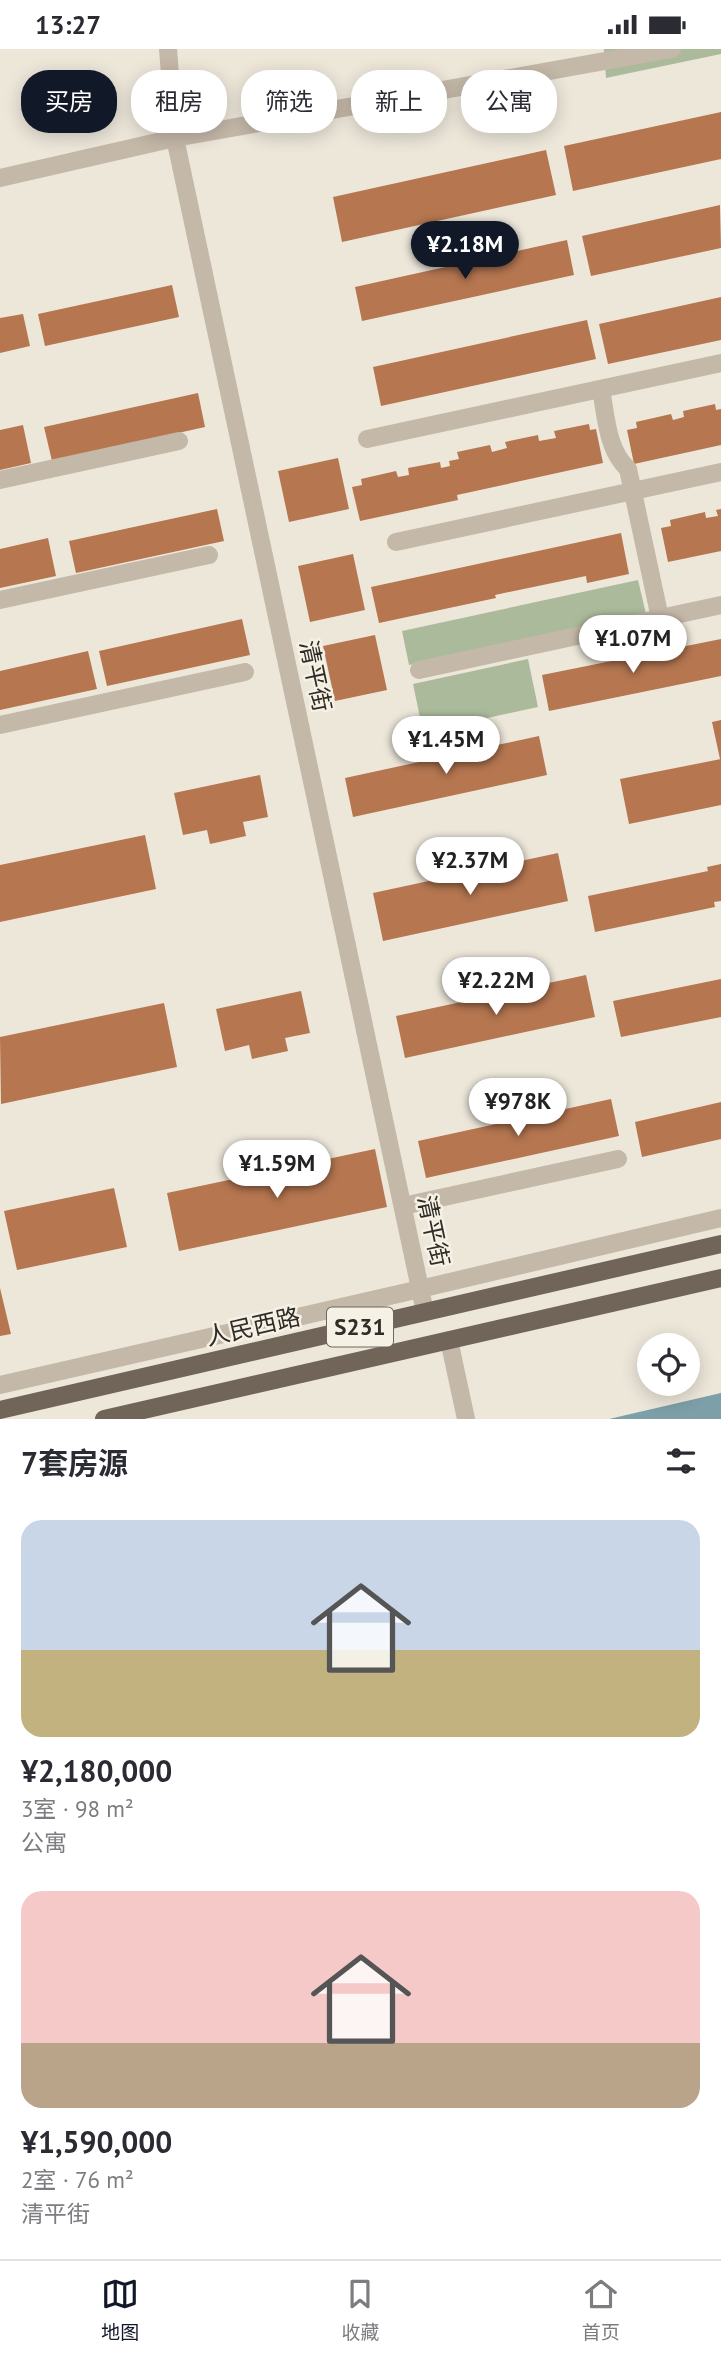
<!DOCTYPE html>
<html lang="zh">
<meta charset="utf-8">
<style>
body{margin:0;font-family:"PT Sans","Noto Sans SC",sans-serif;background:#f2f2f3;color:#2b2b33;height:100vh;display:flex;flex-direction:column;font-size:26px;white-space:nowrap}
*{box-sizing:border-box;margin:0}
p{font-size:23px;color:#7c7c81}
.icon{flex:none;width:38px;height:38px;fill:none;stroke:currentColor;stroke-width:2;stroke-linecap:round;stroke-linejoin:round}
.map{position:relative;height:1370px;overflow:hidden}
.drawer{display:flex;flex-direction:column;background:#fff;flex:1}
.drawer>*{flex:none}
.banner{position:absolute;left:21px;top:21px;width:679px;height:63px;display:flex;gap:14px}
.tools{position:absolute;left:637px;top:1284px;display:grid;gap:14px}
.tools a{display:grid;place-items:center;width:63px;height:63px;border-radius:50%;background:#fff;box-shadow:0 4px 18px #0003;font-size:35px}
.price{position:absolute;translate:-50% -60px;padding:0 16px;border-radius:24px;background:#fff;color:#222;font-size:23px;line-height:46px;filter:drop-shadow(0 2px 4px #0008)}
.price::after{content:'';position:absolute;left:50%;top:42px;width:21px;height:16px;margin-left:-10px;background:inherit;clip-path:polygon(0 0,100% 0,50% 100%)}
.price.active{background:#111827;color:#fff}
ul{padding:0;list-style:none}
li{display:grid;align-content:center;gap:14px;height:371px;padding:0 21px}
li span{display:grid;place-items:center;height:217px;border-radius:21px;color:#555}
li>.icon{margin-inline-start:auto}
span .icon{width:126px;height:126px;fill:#fffc;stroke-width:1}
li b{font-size:30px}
h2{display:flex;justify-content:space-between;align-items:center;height:84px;padding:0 21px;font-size:30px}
.tag{padding:0 24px;border-radius:28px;background:#fff;box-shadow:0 4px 18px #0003;font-size:24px;line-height:63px}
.tag.active{background:#111827;color:#fff}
.status{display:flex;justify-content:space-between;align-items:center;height:49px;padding:0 35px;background:#fff;direction:ltr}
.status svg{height:19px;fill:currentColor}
.tab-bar{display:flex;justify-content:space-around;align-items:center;height:98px;border-top:2px solid #e1e1e2;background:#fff;font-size:19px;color:#7c7c81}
.tab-bar a{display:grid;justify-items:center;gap:4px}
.tab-bar .active{color:#111827}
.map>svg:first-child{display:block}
.green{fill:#acba9c}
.water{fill:#7d9fa7}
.building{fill:#b57650}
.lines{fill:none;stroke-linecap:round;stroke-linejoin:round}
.minor{stroke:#c4b8a8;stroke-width:18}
.major{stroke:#71655a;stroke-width:18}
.labels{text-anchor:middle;stroke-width:5;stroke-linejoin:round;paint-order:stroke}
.shield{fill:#f6f1e5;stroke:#6c6760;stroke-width:2}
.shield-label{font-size:23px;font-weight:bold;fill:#312c27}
.street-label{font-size:24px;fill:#312c27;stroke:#f6f1e5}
</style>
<div class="status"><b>13:27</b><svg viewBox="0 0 49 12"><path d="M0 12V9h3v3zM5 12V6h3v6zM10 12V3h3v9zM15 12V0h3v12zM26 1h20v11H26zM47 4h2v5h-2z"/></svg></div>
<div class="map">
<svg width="721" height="1370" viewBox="0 0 721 1370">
<rect width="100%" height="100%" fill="#ede7da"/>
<!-- green -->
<path class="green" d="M604 0H721V5L606 29Z
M638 531 646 565 409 616 402 582Z
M528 610 538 658 423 683 413 635Z"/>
<!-- water -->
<path class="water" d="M721 1344V1370H609Z"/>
<!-- building -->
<path class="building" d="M721 63V110L573 142 564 97Z
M546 101 556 146 342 193 333 148Z
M720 156 721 199 591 227 582 187Z
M567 191 574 226 362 272 355 238Z
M172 236 179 268 45 297 38 265Z
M721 248V291L608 315 599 275Z
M23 265 30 297 0 304V269Z
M587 271 596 310 381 357 373 318Z
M198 344 205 378 52 412 44 378Z
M715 355 716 361 721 360V396L634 415 627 381 637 379 636 373 671 365 673 371 684 368 683 362Z
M589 375 590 381 596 380 603 414 457 446 458 451 360 472 352 438 362 436 361 430 396 422 398 428 409 426 408 419 440 413 441 419 450 417 449 412 459 410 457 403 490 396 492 403 507 399 505 393 538 386 539 392 556 389 554 382Z
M23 376 31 414 0 421V381Z
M338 409 349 460 289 473 278 422Z
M217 460 224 492 76 524 69 492Z
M721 460V502L668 513 661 479 671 477 670 471 705 463 706 469 718 467 716 461Z
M621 484 629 525 587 534 586 527 495 546 496 549 379 574 371 538Z
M48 489 56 527 0 539V500Z
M353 505 365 561 310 573 298 517Z
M242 570 250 606 107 637 99 602Z
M375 586 387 641 335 652 323 597Z
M721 590V627L549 662 542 626Z
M88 602 97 640 0 661V622Z
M721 671V710H720L712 673Z
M539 687 547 726 353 768 345 729Z
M721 710V756L629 775 620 730Z
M260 726 268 768 243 773 246 787 210 795 207 781 183 786 174 744Z
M145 786 156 840 0 873V816Z
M558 804 568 852 383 892 373 844Z
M721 815V852L714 853 715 858 595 883 588 847 708 822 707 818Z
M586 926 595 968 405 1009 396 967Z
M721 930V968L621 988 613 952Z
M301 942 310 984 285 989 288 1002 252 1010 249 996 225 1002 216 960Z
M164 954 177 1018 1 1055 0 988Z
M611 1050 619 1087 426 1129 418 1092Z
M721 1053V1090L642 1108 635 1073Z
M375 1100 387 1158 179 1202 167 1144Z
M114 1139 127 1198 17 1221 4 1162Z
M0 1239 11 1285 0 1287Z"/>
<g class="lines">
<!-- minor -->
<path class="minor" d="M168 0 175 89 425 1263
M0 129 175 89 672 0
M601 340C606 367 607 401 628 420L660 569
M367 390 721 314
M0 431 179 392
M396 493 721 423
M0 551 209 506
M419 621 721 556
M0 676 245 623
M403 1157 618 1110
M449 1291 466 1370
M0 1336 420 1240 721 1169"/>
<!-- major -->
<path class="major" d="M0 1361 721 1195
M104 1370 721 1229"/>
</g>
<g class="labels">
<!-- shield labels -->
<rect class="shield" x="327" y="1258.5" width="66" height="39" rx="5"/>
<g class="shield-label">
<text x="360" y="1286">S231</text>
</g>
<!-- street labels -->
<g class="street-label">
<text transform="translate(315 627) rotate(78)" y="8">清平街</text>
<text transform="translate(433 1182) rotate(78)" y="8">清平街</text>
<text transform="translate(253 1278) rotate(-13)" y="8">人民西路</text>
</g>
</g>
</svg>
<div class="tools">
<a><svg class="icon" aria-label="locate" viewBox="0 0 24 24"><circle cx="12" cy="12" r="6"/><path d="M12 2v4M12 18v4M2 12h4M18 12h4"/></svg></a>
</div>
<b class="price active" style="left:465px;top:232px">¥2.18M</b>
<b class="price" style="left:633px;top:626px">¥1.07M</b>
<b class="price" style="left:446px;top:727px">¥1.45M</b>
<b class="price" style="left:470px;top:848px">¥2.37M</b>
<b class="price" style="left:496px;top:968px">¥2.22M</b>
<b class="price" style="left:518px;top:1089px">¥978K</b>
<b class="price" style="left:277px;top:1151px">¥1.59M</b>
<div class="banner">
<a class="tag active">买房</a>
<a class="tag">租房</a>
<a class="tag">筛选</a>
<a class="tag">新上</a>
<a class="tag">公寓</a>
</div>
</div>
<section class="drawer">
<h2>7套房源<svg class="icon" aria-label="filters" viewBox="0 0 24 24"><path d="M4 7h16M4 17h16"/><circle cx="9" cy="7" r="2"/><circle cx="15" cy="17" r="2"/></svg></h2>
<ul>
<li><span style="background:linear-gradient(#c9d6e8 60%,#c2b280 0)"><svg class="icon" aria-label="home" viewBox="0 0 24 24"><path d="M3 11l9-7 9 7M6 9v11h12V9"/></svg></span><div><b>¥2,180,000</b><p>3室 · 98 m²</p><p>公寓</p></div></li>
<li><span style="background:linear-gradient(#f6c9c9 70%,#b9a48a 0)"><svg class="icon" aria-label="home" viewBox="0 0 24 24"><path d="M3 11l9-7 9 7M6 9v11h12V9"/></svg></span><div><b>¥1,590,000</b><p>2室 · 76 m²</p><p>清平街</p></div></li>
</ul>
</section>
<nav class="tab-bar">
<a class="active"><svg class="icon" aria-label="map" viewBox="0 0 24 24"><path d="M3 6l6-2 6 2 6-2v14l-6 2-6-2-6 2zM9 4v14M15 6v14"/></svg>地图</a>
<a><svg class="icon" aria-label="saved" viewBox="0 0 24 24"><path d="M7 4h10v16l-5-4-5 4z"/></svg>收藏</a>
<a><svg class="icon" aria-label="home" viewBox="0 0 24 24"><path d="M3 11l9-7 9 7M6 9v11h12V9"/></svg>首页</a>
</nav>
